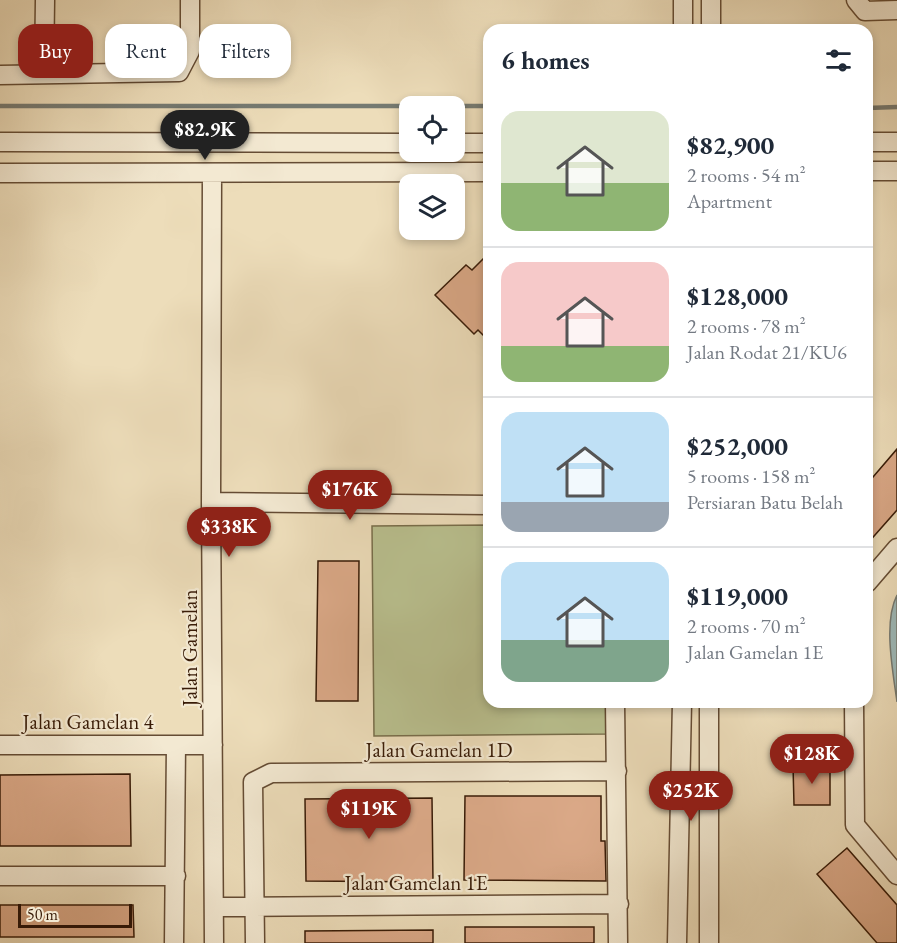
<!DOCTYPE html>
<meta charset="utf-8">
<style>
body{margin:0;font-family:"EB Garamond",serif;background:#f6f6f7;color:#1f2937;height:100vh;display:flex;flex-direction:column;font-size:22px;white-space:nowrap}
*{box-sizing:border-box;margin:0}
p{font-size:20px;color:#747a83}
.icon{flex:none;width:33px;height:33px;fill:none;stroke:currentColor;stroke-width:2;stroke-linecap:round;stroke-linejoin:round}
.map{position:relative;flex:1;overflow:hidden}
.drawer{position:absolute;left:483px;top:24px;width:390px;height:684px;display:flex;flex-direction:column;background:#fff;border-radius:18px;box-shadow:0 3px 9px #0003}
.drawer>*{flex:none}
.banner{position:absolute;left:18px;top:24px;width:375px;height:54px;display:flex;gap:12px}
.tools{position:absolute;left:399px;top:96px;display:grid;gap:12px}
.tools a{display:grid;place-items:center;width:66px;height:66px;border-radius:12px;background:#fff;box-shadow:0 3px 9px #0003;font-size:30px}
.scale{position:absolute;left:18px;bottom:15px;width:114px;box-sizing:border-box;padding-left:6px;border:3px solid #381b07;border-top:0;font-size:16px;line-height:21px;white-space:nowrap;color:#381b07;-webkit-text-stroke:4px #f3e9d2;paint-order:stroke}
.price{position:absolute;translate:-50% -51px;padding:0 14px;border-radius:21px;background:#8f2418;color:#fff;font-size:20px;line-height:39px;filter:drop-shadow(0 2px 3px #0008)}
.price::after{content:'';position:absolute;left:50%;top:36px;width:18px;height:14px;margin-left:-9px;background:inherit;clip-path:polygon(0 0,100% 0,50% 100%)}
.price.current{background:#222;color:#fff}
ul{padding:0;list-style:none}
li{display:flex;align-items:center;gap:18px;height:150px;padding:0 18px}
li+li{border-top:2px solid #e0e1e3}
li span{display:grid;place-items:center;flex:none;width:168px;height:120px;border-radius:18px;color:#555}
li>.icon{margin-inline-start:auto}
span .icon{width:72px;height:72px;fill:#fffc;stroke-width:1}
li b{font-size:26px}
h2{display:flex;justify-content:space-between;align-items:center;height:72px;padding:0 18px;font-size:26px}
.pill{padding:0 21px;border-radius:18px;background:#fff;box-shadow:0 3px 9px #0003;font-size:21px;line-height:54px}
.pill.current{background:#8f2418;color:#fff}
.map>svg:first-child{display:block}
.green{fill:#b9c08f;stroke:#786e4b;stroke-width:1.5}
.water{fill:#9dbaba;stroke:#757a72;stroke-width:1.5}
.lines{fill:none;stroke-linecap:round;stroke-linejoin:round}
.stream{stroke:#757a72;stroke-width:4.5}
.building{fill:#dba988;stroke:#381b07;stroke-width:1.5}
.minor-casing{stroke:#654c34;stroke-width:21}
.minor{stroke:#f3e9d2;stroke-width:18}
.labels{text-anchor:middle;stroke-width:4.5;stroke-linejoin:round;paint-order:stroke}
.street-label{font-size:21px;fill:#381b07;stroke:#f3e9d2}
</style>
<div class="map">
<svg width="897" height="943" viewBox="0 0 897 943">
<rect width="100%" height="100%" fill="#edddba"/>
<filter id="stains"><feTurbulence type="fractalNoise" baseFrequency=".00333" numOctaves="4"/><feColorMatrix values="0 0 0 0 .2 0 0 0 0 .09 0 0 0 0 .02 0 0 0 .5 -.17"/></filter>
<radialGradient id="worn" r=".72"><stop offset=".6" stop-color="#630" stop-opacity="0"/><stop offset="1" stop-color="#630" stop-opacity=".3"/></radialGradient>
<!-- green -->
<path class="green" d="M489 525V702H606V734L374 736 372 526Z"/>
<!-- water -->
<path class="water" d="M897 595V702C893 672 883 622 897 595Z"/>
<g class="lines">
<!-- stream -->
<path class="stream" d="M0 106H489
M867 108 897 107"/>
</g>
<!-- building -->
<path class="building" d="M489 253V341L478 330 474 334 435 295 466 265 472 270Z
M897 449V510L867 544V484Z
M318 561H359L358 701H316Z
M793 765H830V805H794Z
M130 774 131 846H0V775Z
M465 796H601V841H605L606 881 464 880Z
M432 798 433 882 306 881 305 799Z
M847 848 897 905V943H877L817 874Z
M0 905H133L134 937H0Z
M465 927H594V943H465Z
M433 930V943H305V931Z"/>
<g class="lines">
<defs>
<path id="minor" d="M683 0V30
M856 0 865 11 897 10
M711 30V0
M44 74 45 0
M0 75 179 72 190 51V0
M0 142 410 143
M867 142H897
M454 143H489
M867 171H897
M0 173 489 172
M212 173 211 502 214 943
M211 502 489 505
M867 583 897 548
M615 702 618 943
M854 702 855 825 897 875
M0 745H213
M0 876H176
M214 907 619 904
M174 943 176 745
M255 943 253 782 271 773 617 771
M677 943 682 702
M709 943V702"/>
</defs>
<!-- minor casing -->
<use href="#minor" class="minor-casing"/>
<!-- minor -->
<use href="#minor" class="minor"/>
</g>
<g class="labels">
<!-- street labels -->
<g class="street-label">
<text transform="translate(190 648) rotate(-90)" y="7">Jalan Gamelan</text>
<text x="88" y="729">Jalan Gamelan 4</text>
<text x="439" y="757">Jalan Gamelan 1D</text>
<text x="416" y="890">Jalan Gamelan 1E</text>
</g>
</g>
<rect width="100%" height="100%" filter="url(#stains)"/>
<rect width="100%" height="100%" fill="url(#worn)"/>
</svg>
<div class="tools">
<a><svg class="icon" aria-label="locate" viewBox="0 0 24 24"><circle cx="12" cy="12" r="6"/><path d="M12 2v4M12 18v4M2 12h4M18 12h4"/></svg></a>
<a><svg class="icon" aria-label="layers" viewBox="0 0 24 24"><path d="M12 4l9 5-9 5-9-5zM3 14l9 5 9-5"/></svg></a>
</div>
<div class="scale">50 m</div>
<b class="price current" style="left:205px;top:161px">$82.9K</b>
<b class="price" style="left:350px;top:521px">$176K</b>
<b class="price" style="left:229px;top:558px">$338K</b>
<b class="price" style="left:812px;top:785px">$128K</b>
<b class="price" style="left:691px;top:822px">$252K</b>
<b class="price" style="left:369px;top:840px">$119K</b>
<div class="banner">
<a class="pill current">Buy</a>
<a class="pill">Rent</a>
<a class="pill">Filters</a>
</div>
<section class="drawer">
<h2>6 homes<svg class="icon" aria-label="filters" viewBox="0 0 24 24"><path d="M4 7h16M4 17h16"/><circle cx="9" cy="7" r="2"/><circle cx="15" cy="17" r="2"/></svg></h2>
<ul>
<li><span style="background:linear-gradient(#dfe7d0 60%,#8fb573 0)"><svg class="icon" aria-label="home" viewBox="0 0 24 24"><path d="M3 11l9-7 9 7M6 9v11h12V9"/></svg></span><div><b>$82,900</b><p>2 rooms · 54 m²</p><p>Apartment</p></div></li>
<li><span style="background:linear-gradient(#f6c9c9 70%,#8fb573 0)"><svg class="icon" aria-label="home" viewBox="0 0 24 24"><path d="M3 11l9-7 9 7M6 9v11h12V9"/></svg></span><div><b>$128,000</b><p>2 rooms · 78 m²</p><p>Jalan Rodat 21/KU6</p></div></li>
<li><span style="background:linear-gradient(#bfe0f5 75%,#9aa5b1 0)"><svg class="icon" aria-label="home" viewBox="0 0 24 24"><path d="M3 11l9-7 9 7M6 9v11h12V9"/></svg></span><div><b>$252,000</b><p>5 rooms · 158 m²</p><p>Persiaran Batu Belah</p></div></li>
<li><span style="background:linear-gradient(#bfe0f5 65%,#7fa58c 0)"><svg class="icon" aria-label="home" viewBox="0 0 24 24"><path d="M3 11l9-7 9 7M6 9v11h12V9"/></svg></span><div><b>$119,000</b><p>2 rooms · 70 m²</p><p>Jalan Gamelan 1E</p></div></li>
</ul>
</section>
</div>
